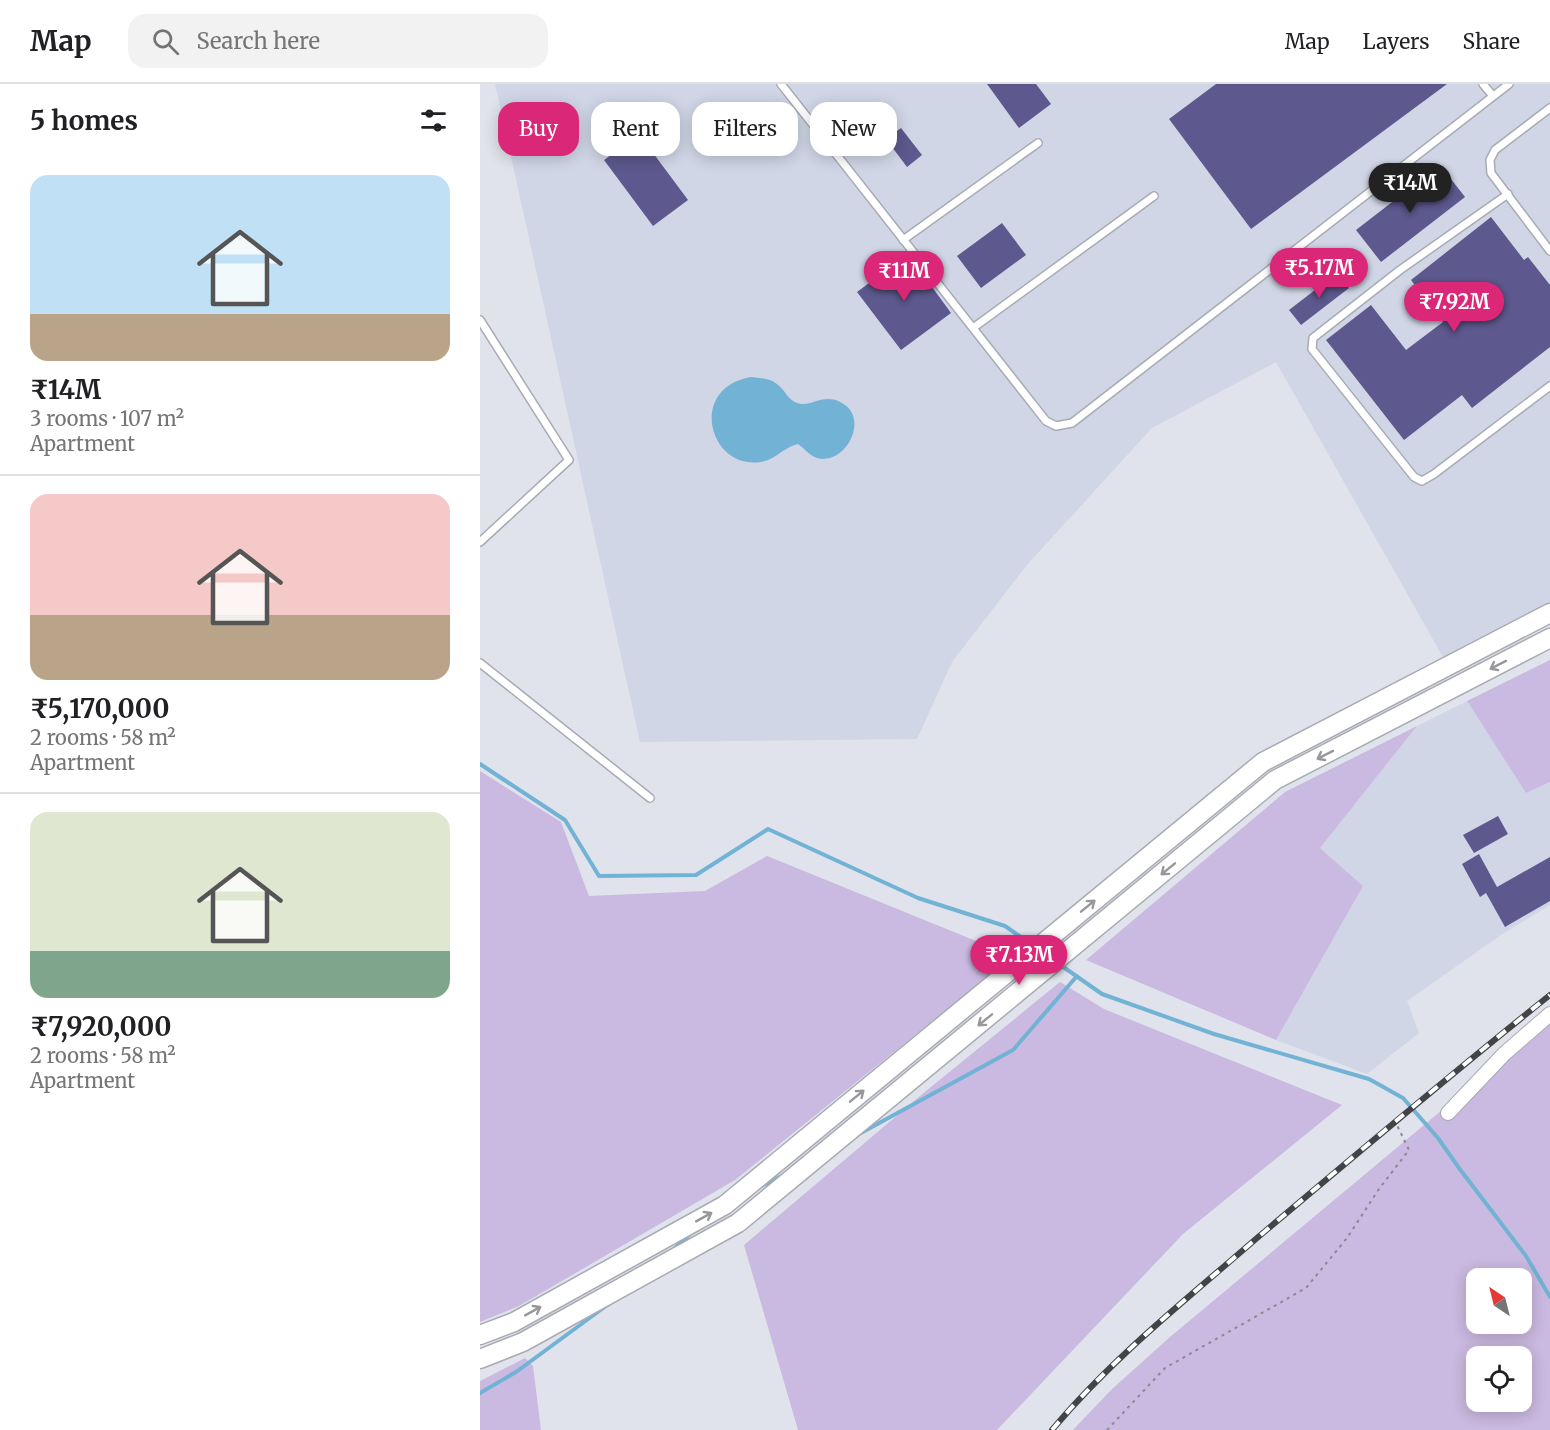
<!DOCTYPE html>
<meta charset="utf-8">
<style>
body{margin:0;font-family:Merriweather,serif;background:#f2f2f2;color:#202124;height:100vh;display:flex;flex-direction:column;font-size:22px;white-space:nowrap}
*{box-sizing:border-box;margin:0}
p{font-size:20px;color:#757577}
.icon{flex:none;width:33px;height:33px;fill:none;stroke:currentColor;stroke-width:2;stroke-linecap:round;stroke-linejoin:round}
.map{position:relative;flex:1;overflow:hidden}
.panel{display:flex;flex-direction:column;background:#fff;width:480px}
.panel>*{flex:none}
.top-card{position:absolute;left:18px;top:18px;width:570px;height:54px;display:flex;gap:12px}
.needle{width:39px;rotate:325deg}
.controls{position:absolute;left:986px;top:1184px;display:grid;gap:12px}
.controls a{display:grid;place-items:center;width:66px;height:66px;border-radius:12px;background:#fff;box-shadow:0 3px 15px #0003;font-size:30px}
.price{position:absolute;translate:-50% -51px;padding:0 14px;border-radius:21px;background:#db2777;color:#fff;font-size:20px;line-height:39px;filter:drop-shadow(0 2px 3px #0008)}
.price::after{content:'';position:absolute;left:50%;top:36px;width:18px;height:14px;margin-left:-9px;background:inherit;clip-path:polygon(0 0,100% 0,50% 100%)}
.price.selected{background:#222;color:#fff}
ul{padding:0;list-style:none}
li{display:grid;align-content:center;gap:12px;height:318px;padding:0 30px}
li+li{border-top:2px solid #e0e0e0}
li span{display:grid;place-items:center;height:186px;border-radius:18px;color:#555}
li>.icon{margin-inline-start:auto}
span .icon{width:108px;height:108px;fill:#fffc;stroke-width:1}
li b{font-size:26px}
h2{display:flex;justify-content:space-between;align-items:center;height:72px;padding:0 30px;font-size:26px}
.pill{padding:0 21px;border-radius:18px;background:#fff;box-shadow:0 3px 15px #0003;font-size:21px;line-height:54px}
.pill.selected{background:#db2777;color:#fff}
header{display:flex;align-items:center;gap:36px;box-sizing:border-box;height:84px;padding:0 30px;background:#fff;border-bottom:2px solid #e0e0e0}
header strong{font-size:28px}
nav{display:flex;gap:33px;margin-inline-start:auto;font-size:21px}
.search{width:420px;height:54px;background:#f2f2f2;display:flex;align-items:center;gap:15px;box-sizing:border-box;padding:0 21px;border-radius:18px;color:#757577;font-size:22px}
main{display:flex;flex:1;min-height:0}
.map>svg:first-child{display:block}
.built{fill:#d0d6e6}
.green{fill:#cab9e0;fill-rule:evenodd}
.water{fill:#72b3d5}
.lines{fill:none;stroke-linecap:round;stroke-linejoin:round}
.stream{stroke:#72b3d5;stroke-width:4}
.building{fill:#5d588d}
.service-casing{stroke:#a8abb3;stroke-width:10}
.minor-casing{stroke:#a8abb3;stroke-width:16}
.tertiary-casing{stroke:#a8abb3;stroke-width:21}
.path{stroke:#898b90;stroke-width:2;stroke-dasharray:3 4.5;stroke-linecap:butt}
.service{stroke:#fff;stroke-width:7}
.minor{stroke:#fff;stroke-width:14}
.tertiary{stroke:#fff;stroke-width:18}
.rail-casing{stroke:#434447;stroke-width:6}
.rail{stroke:#fff;stroke-width:4;stroke-dasharray:11;stroke-linecap:butt}
.oneway{stroke:#98989a}
</style>
<header>
<strong>Map</strong>
<div class="search"><svg class="icon" aria-label="search" viewBox="0 0 24 24"><circle cx="10" cy="10" r="6"/><path d="M15 15l6 6"/></svg>Search here</div>
<nav><a>Map</a><a>Layers</a><a>Share</a></nav>
</header>
<main>
<section class="panel">
<h2>5 homes<svg class="icon" aria-label="filters" viewBox="0 0 24 24"><path d="M4 7h16M4 17h16"/><circle cx="9" cy="7" r="2"/><circle cx="15" cy="17" r="2"/></svg></h2>
<ul>
<li><span style="background:linear-gradient(#bfe0f5 75%,#b9a48a 0)"><svg class="icon" aria-label="home" viewBox="0 0 24 24"><path d="M3 11l9-7 9 7M6 9v11h12V9"/></svg></span><div><b>₹14M</b><p>3 rooms · 107 m²</p><p>Apartment</p></div></li>
<li><span style="background:linear-gradient(#f6c9c9 65%,#b9a48a 0)"><svg class="icon" aria-label="home" viewBox="0 0 24 24"><path d="M3 11l9-7 9 7M6 9v11h12V9"/></svg></span><div><b>₹5,170,000</b><p>2 rooms · 58 m²</p><p>Apartment</p></div></li>
<li><span style="background:linear-gradient(#dfe7d0 75%,#7fa58c 0)"><svg class="icon" aria-label="home" viewBox="0 0 24 24"><path d="M3 11l9-7 9 7M6 9v11h12V9"/></svg></span><div><b>₹7,920,000</b><p>2 rooms · 58 m²</p><p>Apartment</p></div></li>
</ul>
</section>
<div class="map">
<svg width="1070" height="1346" viewBox="0 0 1070 1346">
<rect width="100%" height="100%" fill="#e0e3eb"/>
<!-- built -->
<path class="built" d="M15 0H1070V519L963 573 796 278 672 344 546 482 472 578 437 655 160 658Z
M987 617 1046 709 1070 698V821L1021 851 927 917 939 949 887 990 796 956 883 802 840 764 937 642Z"/>
<!-- green -->
<path class="green" d="M1070 576V698L1046 709 987 617Z
M937 642 840 764 883 802 796 956 606 876 805 708Z
M0 687 81 738 109 812 225 807 287 772 533 872 255 1096 39 1222 0 1238Z
M580 898 624 925 862 1021 703 1150 517 1346H318L264 1161 446 1007Z
M1070 936V1346H593L631 1306 690 1253ZM996 1194H1041V1239H996ZM996 1272H1041V1317H996Z
M45 1274 53 1282 61 1346H0V1297Z"/>
<!-- water -->
<path class="water" d="M271 293C280 294 290 294 297 300 305 306 308 316 317 319 331 324 343 308 362 319 390 334 366 382 337 374 330 372 324 364 318 360 304 363 295 376 281 378 229 386 207 304 271 293Z"/>
<g class="lines">
<!-- stream -->
<path class="stream" d="M0 680 85 736 119 792 216 791 288 745 438 814 525 842 551 860
M579 880 622 910 734 950 889 995 923 1014 958 1054 979 1084 1046 1172 1070 1213
M379 1050 533 966 597 892
M281 1102 304 1091
M193 1166 209 1151
M0 1309 36 1288 130 1219"/>
</g>
<!-- building -->
<path class="building" d="M507 0H556L571 20 539 44Z
M736 0H967L771 145 689 35Z
M421 44 442 71 427 83 406 55Z
M159 50 208 116 173 142 124 76Z
M960 81 985 113 901 178 876 146Z
M1011 133 1044 176 1048 173 1070 201V263L992 324 982 311 924 356 846 256 891 221 926 266 963 238 931 196Z
M522 139 546 171 501 204 477 172Z
M428 170 471 229 421 266 377 208Z
M857 189 869 204 821 241 809 226Z
M1018 732 1028 750 994 769 983 751Z
M999 770 1017 803 1070 773V817L1025 843 1006 809 1000 813 982 780Z"/>
<g class="lines">
<defs>
<path id="service" d="M301 0 566 337 576 342 592 339 1029 0
M1003 0 1013 12
M1070 24 1015 66 1010 76 1011 89 1070 167
M1028 110 920 186 833 254 832 265 934 393 942 397 954 390 1070 302
M423 156 558 59
M0 236 89 376 0 458
M493 244 674 112
M0 579 170 714"/>
<path id="minor" d="M968 1029 1024 970 1070 930"/>
<path id="tertiary" d="M0 1251 34 1238 245 1121 783 678 1070 529
M0 1275 43 1258 258 1139 795 696 1070 554"/>
</defs>
<!-- service casing -->
<use href="#service" class="service-casing"/>
<!-- minor casing -->
<use href="#minor" class="minor-casing"/>
<!-- tertiary casing -->
<use href="#tertiary" class="tertiary-casing"/>
<!-- path -->
<path class="path" d="M627 1346 685 1284 826 1204 867 1154 899 1105 929 1066 915 1037"/>
<!-- service -->
<use href="#service" class="service"/>
<!-- minor -->
<use href="#minor" class="minor"/>
<!-- tertiary -->
<use href="#tertiary" class="tertiary"/>
<defs>
<path id="rail" d="M572 1346C632 1274 707 1215 777 1154 874 1072 971 990 1070 911"/>
</defs>
<!-- rail casing -->
<use href="#rail" class="rail-casing"/>
<!-- rail -->
<use href="#rail" class="rail"/>
</g>
<!-- one-way arrows -->
<defs><path id="oneway-shaft" d="M-6 0H5M1.5-3L5.5 0L1.5 3" fill="none" stroke-width="1.6" stroke-linecap="round" stroke-linejoin="round" transform="scale(1.5)"/></defs>
<g class="oneway">
<use href="#oneway-shaft" transform="translate(1018 581) rotate(153)"/>
<use href="#oneway-shaft" transform="translate(845 671) rotate(153)"/>
<use href="#oneway-shaft" transform="translate(688 785) rotate(141)"/>
<use href="#oneway-shaft" transform="translate(608 822) rotate(-39)"/>
<use href="#oneway-shaft" transform="translate(505 936) rotate(141)"/>
<use href="#oneway-shaft" transform="translate(377 1012) rotate(-39)"/>
<use href="#oneway-shaft" transform="translate(224 1133) rotate(-29)"/>
<use href="#oneway-shaft" transform="translate(53 1227) rotate(-29)"/>
</g>
</svg>
<div class="controls">
<a><svg class="needle" viewBox="-14 -14 28 28"><path d="M0-13l5 13h-10z" fill="#e53935"/><path d="M0 13l5-13h-10z" fill="#757577"/></svg></a>
<a><svg class="icon" aria-label="locate" viewBox="0 0 24 24"><circle cx="12" cy="12" r="6"/><path d="M12 2v4M12 18v4M2 12h4M18 12h4"/></svg></a>
</div>
<b class="price selected" style="left:930px;top:130px">₹14M</b>
<b class="price" style="left:839px;top:215px">₹5.17M</b>
<b class="price" style="left:424px;top:218px">₹11M</b>
<b class="price" style="left:974px;top:249px">₹7.92M</b>
<b class="price" style="left:539px;top:902px">₹7.13M</b>
<div class="top-card">
<a class="pill selected">Buy</a>
<a class="pill">Rent</a>
<a class="pill">Filters</a>
<a class="pill">New</a>
</div>
</div>
</main>
